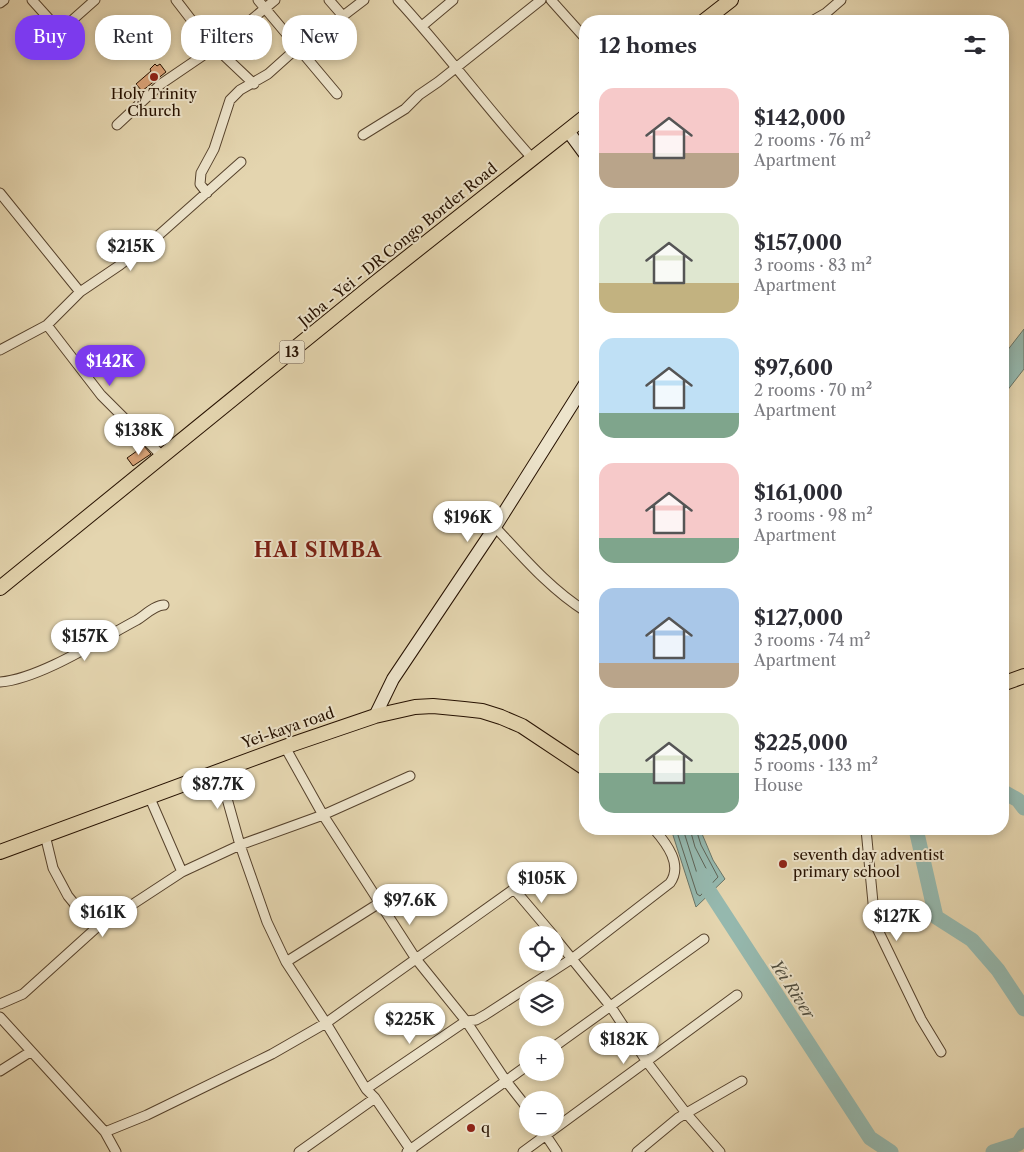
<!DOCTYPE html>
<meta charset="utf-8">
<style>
body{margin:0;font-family:"Libre Caslon Text",serif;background:#f7f7f7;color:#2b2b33;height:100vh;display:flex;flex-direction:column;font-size:19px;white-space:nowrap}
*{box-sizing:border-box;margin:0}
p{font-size:16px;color:#7c7c81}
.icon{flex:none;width:28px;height:28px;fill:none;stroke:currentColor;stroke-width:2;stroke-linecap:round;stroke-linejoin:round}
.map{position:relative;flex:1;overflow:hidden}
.details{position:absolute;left:579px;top:15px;width:430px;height:820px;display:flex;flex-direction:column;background:#fff;border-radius:20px;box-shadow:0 2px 8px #0003}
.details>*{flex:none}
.banner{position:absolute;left:15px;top:15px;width:475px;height:45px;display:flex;gap:10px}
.controls{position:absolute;left:519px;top:926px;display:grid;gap:10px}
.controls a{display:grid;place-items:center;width:45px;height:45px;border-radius:50%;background:#fff;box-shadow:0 2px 8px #0003;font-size:25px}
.price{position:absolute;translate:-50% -42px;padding:0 11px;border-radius:18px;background:#fff;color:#222;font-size:16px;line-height:32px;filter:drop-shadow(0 1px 2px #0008)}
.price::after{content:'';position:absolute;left:50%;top:30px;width:15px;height:11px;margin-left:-8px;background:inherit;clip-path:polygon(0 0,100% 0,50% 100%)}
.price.active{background:#7c3aed;color:#fff}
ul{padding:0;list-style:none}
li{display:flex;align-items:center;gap:15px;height:125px;padding:0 20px}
li span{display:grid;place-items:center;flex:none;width:140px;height:100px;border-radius:15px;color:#555}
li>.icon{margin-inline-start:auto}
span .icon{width:60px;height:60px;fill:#fffc;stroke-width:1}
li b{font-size:21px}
h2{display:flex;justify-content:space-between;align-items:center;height:60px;padding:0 20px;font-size:21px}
.pill{padding:0 18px;border-radius:20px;background:#fff;box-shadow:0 2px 8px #0003;font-size:18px;line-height:45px}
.pill.active{background:#7c3aed;color:#fff}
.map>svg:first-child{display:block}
.water{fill:#95b8ae;stroke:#697568}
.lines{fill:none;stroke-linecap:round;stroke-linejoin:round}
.shore{stroke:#5e6457;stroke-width:1}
.river{stroke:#95b8ae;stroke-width:15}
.building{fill:#daa378;stroke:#261100}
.street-casing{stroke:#56422c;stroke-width:11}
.secondary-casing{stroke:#261100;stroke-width:14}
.primary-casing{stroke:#261100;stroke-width:16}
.street{stroke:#ede4cb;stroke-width:9}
.secondary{stroke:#ede4cb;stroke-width:12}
.primary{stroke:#e4d5af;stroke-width:14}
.poi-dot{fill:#8f2418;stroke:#ede4cb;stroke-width:2}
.labels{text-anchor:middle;stroke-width:4;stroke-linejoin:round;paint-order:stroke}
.shield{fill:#ede4cb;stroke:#62503d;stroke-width:1}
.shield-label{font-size:14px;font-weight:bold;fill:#261100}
.poi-label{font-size:15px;fill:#261100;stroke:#ede4cb;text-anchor:start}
.street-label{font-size:15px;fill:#261100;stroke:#ede4cb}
.water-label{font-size:16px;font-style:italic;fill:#4d4b3d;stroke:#ede4cb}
.district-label{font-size:20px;font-weight:bold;letter-spacing:1px;fill:#7a1f14;stroke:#ede4cb}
</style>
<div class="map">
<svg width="1024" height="1152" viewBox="0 0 1024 1152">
<rect width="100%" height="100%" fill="#e4d5af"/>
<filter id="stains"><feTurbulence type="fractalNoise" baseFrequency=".004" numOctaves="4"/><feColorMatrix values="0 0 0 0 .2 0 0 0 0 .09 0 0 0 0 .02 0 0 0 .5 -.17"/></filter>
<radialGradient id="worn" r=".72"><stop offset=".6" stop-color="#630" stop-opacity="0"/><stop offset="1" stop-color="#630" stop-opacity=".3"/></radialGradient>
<!-- water -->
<path class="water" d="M1024 329V369L1003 396V356Z
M671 829H700L713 860 725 879 696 907Z"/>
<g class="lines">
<!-- shore -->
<path class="shore" d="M676 829 697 894 700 896 718 877 701 845 696 829
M683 829 700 883 702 884 710 876 695 847 690 829"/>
<!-- river -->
<path class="river" d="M1002 791 1018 800 1024 808
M916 829 936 917 972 940 998 970 1024 1009
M703 875 704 883 870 1138 891 1152
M993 1152 1018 1144 1024 1135"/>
</g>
<!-- building -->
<path class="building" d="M155 64 157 66 160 64 166 72 142 91 136 84 151 71 150 69Z
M144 446 151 454 133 466 127 458Z"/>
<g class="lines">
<defs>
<path id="street" d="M32 0 60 31 95 0
M176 0 213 48 217 49 254 84
M258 0 337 94
M398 0C445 51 486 107 532 158
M551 0 585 38
M0 3 4 0
M343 16 364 0
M812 21 826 13 841 0
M422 26 453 0
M117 125 161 84 233 35 275 0
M363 135 405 109 419 95 438 82 541 0
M0 193 80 292
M207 193 200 184 201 173 214 149 230 100 240 90 268 74 297 48 343 16 329 0
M47 325 101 395 163 457
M0 350 47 325 80 292 120 265 160 234 241 162
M495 527C523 557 550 589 585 611
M0 682C40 679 101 639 137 620 145 615 155 605 164 605
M285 747 323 815 416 959 466 1021 506 1081 528 1109
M219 770 240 845 267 922 286 962 326 1023 366 1089 375 1098 412 1152
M149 796 182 872
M866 829 875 924 921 1019 941 1052
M45 835 53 868 68 896 95 929
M555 938 611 1007 647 1062 686 1113 720 1152
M286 962 381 902
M0 1004 23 994 95 929 182 872 240 845 323 815 410 776
M0 1017 105 1132 116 1152
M555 1046 704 939
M0 1071 30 1052
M366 1089 466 1021 476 1020 485 1015 573 958 670 883C683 865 667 844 654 829
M541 1128 557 1152
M105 1132 147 1115 272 1054 326 1023 514 889 553 935
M299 1152 375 1098
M407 1152 528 1065
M523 1152 737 995
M637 1152 678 1118 742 1081"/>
<path id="secondary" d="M568 131 585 154
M375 716 393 679 495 527 585 384"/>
<path id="primary" d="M704 21 731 0
M0 588 374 284 585 117
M1002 684 1024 676
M0 852 290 745 375 716 415 707 433 706 464 709 482 711 501 717 522 726 585 768"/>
</defs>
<!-- street casing -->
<use href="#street" class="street-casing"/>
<!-- secondary casing -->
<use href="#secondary" class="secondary-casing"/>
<!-- primary casing -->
<use href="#primary" class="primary-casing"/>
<!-- street -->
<use href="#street" class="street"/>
<!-- secondary -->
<use href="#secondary" class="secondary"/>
<!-- primary -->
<use href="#primary" class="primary"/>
</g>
<!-- markers -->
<g class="poi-dot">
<circle cx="154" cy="77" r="5"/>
<circle cx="783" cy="864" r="5"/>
<circle cx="471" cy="1128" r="5"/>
</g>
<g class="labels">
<!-- shield labels -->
<rect class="shield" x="279.5" y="340.5" width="25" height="23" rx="4"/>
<g class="shield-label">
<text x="292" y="357">13</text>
</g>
<!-- poi labels -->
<g class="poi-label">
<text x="154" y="99" text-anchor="middle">Holy Trinity<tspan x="154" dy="17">Church</tspan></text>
<text x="793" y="860">seventh day adventist<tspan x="793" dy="17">primary school</tspan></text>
<text x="481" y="1133">q</text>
</g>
<!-- street labels -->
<g class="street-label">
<text transform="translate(398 245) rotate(-39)" y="5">Juba - Yei - DR Congo Border Road</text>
<text transform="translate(288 728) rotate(-19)" y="5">Yei-kaya road</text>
</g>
<!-- water labels -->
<g class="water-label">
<text transform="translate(793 989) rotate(57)" y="6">Yei River</text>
</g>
<!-- district labels -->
<g class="district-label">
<text x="318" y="557">HAI SIMBA</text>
</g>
</g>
<rect width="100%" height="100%" filter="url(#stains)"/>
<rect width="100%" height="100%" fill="url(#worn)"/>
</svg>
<div class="controls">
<a><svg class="icon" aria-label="locate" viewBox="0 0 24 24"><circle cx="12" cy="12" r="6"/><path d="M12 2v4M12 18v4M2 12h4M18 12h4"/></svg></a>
<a><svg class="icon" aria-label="layers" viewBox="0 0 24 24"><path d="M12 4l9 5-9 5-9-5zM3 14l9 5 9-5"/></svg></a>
<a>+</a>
<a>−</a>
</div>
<b class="price" style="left:131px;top:272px">$215K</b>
<b class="price active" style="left:110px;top:387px">$142K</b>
<b class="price" style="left:139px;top:456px">$138K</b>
<b class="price" style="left:468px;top:543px">$196K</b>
<b class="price" style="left:85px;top:662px">$157K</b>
<b class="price" style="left:218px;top:810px">$87.7K</b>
<b class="price" style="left:542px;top:904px">$105K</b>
<b class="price" style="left:410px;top:926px">$97.6K</b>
<b class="price" style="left:103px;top:938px">$161K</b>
<b class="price" style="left:897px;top:942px">$127K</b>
<b class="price" style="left:410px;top:1045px">$225K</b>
<b class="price" style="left:624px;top:1065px">$182K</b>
<div class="banner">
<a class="pill active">Buy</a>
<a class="pill">Rent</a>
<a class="pill">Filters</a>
<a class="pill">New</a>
</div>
<section class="details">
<h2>12 homes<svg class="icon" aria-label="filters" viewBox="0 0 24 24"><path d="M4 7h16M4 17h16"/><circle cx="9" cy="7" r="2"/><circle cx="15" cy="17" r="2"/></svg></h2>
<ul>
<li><span style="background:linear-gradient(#f6c9c9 65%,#b9a48a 0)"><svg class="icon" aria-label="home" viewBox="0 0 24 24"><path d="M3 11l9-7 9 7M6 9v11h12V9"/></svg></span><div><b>$142,000</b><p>2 rooms · 76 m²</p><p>Apartment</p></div></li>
<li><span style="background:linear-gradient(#dfe7d0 70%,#c2b280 0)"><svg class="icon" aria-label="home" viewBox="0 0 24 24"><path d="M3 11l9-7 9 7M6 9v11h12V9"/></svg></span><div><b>$157,000</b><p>3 rooms · 83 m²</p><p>Apartment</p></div></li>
<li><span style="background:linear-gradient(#bfe0f5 75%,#7fa58c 0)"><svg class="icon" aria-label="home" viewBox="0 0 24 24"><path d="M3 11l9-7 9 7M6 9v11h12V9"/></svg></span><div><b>$97,600</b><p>2 rooms · 70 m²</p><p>Apartment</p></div></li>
<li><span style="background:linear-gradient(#f6c9c9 75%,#7fa58c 0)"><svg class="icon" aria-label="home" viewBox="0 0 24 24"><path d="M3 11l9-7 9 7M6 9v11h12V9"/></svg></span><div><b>$161,000</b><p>3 rooms · 98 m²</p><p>Apartment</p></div></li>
<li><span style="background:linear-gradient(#a9c7e8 75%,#b9a48a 0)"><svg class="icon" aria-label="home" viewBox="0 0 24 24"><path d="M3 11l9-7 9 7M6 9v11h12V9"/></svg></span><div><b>$127,000</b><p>3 rooms · 74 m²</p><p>Apartment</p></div></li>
<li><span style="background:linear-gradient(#dfe7d0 60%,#7fa58c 0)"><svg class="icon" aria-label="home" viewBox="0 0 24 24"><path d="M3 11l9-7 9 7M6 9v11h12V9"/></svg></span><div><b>$225,000</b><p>5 rooms · 133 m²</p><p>House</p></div></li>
</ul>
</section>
</div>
